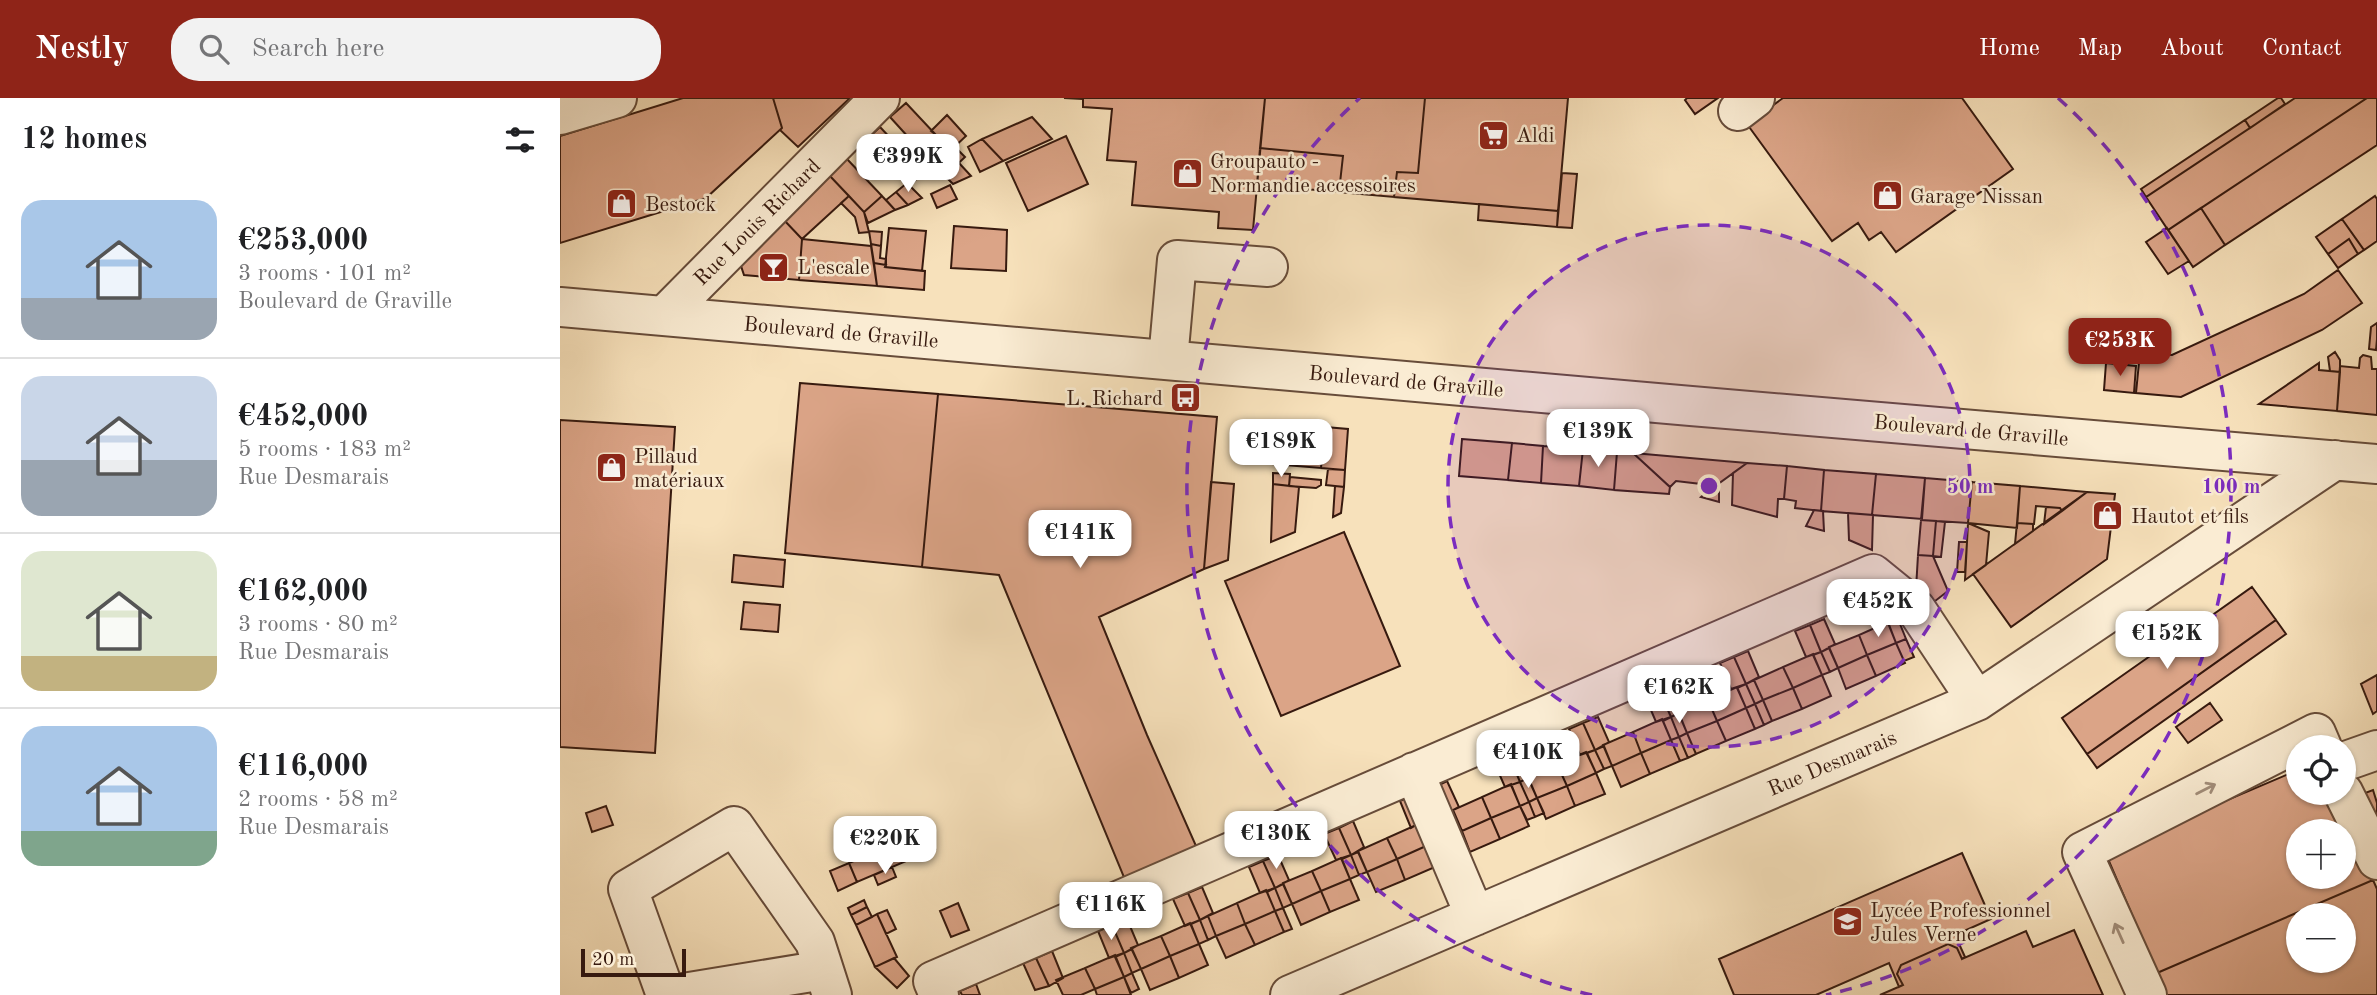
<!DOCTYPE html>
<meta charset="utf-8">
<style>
body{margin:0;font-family:"Old Standard TT",serif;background:#f2f2f2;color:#202124;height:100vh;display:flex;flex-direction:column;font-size:26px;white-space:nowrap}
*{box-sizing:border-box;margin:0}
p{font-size:23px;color:#757577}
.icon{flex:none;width:38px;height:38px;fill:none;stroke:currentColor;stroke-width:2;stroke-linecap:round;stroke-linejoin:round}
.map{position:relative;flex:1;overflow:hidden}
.sheet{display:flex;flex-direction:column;background:#fff;width:560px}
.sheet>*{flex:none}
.controls{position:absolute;left:1726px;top:637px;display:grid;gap:14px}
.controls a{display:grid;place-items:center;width:70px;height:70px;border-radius:50%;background:#fff;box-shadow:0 2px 5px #0004;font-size:35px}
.scale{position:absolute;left:21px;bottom:18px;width:105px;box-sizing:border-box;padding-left:7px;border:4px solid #371a0f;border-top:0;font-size:19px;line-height:24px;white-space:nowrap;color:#371a0f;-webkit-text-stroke:5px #faecd3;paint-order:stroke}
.price{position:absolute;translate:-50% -60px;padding:0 16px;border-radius:14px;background:#fff;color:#222;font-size:23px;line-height:46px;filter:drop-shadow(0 2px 4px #0008)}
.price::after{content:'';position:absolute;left:50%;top:42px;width:21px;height:16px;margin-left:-10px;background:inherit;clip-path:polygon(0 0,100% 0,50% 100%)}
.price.selected{background:#8f2418;color:#fff}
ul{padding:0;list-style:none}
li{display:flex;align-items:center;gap:21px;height:175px;padding:0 21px}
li+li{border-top:2px solid #e0e0e0}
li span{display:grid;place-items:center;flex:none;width:196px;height:140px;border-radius:21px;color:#555}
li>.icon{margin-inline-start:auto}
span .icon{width:84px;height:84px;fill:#fffc;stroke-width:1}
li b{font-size:30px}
h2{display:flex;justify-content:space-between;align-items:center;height:84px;padding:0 21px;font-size:30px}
header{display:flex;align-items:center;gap:42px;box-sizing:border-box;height:98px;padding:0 35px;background:#8f2418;color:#fff}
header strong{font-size:33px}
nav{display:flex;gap:38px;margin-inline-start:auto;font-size:24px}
.search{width:490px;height:63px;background:#f2f2f2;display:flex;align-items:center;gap:18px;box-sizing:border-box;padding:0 24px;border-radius:28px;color:#757577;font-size:26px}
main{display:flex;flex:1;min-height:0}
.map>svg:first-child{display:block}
.building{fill:#dba487;stroke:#371a0f;stroke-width:2;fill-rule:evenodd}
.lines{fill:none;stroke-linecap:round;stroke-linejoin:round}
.minor-casing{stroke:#674c3a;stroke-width:42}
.minor{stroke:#faecd3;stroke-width:38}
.oneway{stroke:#a28e7b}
.ring{fill:none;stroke:#7b2cbf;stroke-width:3.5;stroke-dasharray:12 9}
.labels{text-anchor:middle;stroke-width:5;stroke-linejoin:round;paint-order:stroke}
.poi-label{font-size:21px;fill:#371a0f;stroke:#faecd3;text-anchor:start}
.street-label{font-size:21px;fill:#371a0f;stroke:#faecd3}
.centre{fill:#7b2cbf;stroke:#faecd3;stroke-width:3.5}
.ring-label{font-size:21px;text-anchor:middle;font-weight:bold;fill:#7b2cbf;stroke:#faecd3;stroke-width:5;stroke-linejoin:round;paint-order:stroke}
</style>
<header>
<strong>Nestly</strong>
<div class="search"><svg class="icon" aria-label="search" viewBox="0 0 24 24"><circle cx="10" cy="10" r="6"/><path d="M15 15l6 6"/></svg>Search here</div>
<nav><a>Home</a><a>Map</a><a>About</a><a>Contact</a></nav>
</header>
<main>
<section class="sheet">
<h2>12 homes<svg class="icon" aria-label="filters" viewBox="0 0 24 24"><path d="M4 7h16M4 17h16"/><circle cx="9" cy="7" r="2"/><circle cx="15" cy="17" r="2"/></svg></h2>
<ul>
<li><span style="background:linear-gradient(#a9c7e8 70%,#9aa5b1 0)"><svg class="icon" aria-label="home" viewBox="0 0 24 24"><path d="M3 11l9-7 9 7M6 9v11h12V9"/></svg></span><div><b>€253,000</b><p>3 rooms · 101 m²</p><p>Boulevard de Graville</p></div></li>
<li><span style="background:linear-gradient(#c9d6e8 60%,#9aa5b1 0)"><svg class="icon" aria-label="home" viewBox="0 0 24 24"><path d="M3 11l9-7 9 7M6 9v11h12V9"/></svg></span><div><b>€452,000</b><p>5 rooms · 183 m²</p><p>Rue Desmarais</p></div></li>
<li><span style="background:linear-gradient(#dfe7d0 75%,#c2b280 0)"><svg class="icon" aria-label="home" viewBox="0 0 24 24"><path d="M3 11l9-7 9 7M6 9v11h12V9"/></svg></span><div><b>€162,000</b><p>3 rooms · 80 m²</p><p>Rue Desmarais</p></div></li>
<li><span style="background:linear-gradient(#a9c7e8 75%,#7fa58c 0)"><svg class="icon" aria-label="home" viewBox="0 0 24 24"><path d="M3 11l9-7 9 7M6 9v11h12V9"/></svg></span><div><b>€116,000</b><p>2 rooms · 58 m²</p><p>Rue Desmarais</p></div></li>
</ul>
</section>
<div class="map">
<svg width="1817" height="897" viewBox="0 0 1817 897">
<rect width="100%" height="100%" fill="#f7e1bb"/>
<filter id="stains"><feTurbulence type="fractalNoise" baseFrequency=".00286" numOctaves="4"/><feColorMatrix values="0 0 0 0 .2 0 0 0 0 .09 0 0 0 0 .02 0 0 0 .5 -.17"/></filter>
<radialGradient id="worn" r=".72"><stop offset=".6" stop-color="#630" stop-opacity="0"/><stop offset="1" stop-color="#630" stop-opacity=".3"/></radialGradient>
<!-- building -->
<path class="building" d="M123 0H213L222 30 146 100 0 145V38Z
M213 0H290L238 49 220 32 222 30Z
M504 0H705L693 132 658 130 659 114 572 107 576 64 547 62 552 11 523 9V1Z
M705 0H865L858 75 837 74 834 99 779 94 783 58 700 50Z
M865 0H1008L998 113 834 99 837 74 858 75Z
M1127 0H1158L1135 16 1125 2Z
M1223 0H1402L1453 71 1336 154 1321 134 1309 142 1298 125 1272 143 1187 26Z
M1718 0H1721L1725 6 1690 30 1685 22Z
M1735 0H1807L1608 132 1586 99Z
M1807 0H1817V47L1665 147 1641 110Z
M346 5 376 37 360 52 330 19Z
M387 17 406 38 375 67 360 52 376 37 371 33Z
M472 19 492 41 443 63 422 41Z
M1685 22 1690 30 1586 99 1581 91Z
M320 29 363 75 350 87 307 41Z
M506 38 528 86 468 113 446 65Z
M422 41 443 63 420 74 408 49Z
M394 48 405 59 385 78 375 67Z
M700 50 783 58 779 94 697 87Z
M287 61 322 98 304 114 269 77Z
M399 65 411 78 393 86 385 78Z
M1002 75 1017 76 1012 130 997 129Z
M269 77 289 98 242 141 223 121Z
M347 85 362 100 348 107 336 94Z
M390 87 397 101 377 110 371 96Z
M336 94 348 107 335 112 326 102Z
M289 98 304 114 309 134 299 135 295 119 281 105Z
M322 98 335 112 308 125 304 114Z
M1815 98 1817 101V143L1804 152 1782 121Z
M919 106 998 113 997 129 918 122Z
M1641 110 1665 147 1633 169 1608 132Z
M223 121 242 141 239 182 184 177 179 162Z
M1782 121 1804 152 1798 156 1789 141 1768 156 1756 139Z
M394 128 447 132 446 173 391 170Z
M329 130 366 133 362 173 325 169Z
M1607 130 1629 163 1608 176 1586 144Z
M309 133 322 134 321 148 311 146Z
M242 141 311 148 317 188 239 182Z
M1789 141 1798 156 1778 170 1768 156Z
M311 146 321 148 320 160 326 161V167L314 165Z
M314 165 326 167 325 169 365 173 364 192 317 188Z
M1778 172 1802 205 1762 232 1621 299 1576 295 1580 254 1612 257 1744 196Z
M1817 225V241L1816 252 1809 251 1811 229Z
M1775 254 1780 262V274L1770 273 1768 259Z
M1803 257 1811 259 1812 271H1817V317L1777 313 1780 268 1799 270 1800 260Z
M1546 265 1576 268 1574 295 1544 292Z
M1759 265V272L1780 274 1777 313 1699 306Z
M240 285 378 296 362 469 225 455Z
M378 296 657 319 644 471 539 519 587 637 640 757 568 789 439 477 362 469Z
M0 322 115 329 95 655 0 649Z
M697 323 715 325 714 360 694 358Z
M715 325 765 329 761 370 713 366Z
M765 329 788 331 785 372 761 370Z
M902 341 952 345 948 382 899 378Z
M952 345 983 348 981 385 948 382Z
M983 348 1023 351 1019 388 981 385Z
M1023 351 1057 354 1054 392 1019 388Z
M1057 354 1073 355 1110 389 1109 396 1054 392Z
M1073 355 1187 365 1147 394 1141 386 1116 383 1110 389Z
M1187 365 1227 368 1224 401H1218L1217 419 1172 407 1173 375Z
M1227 368 1264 372 1261 413 1235 410 1236 403 1224 401Z
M768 371 785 372 784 389 766 387Z
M1264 372 1316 376 1312 417 1261 413Z
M713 375 730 376 729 388 713 386Z
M1316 376 1365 380 1362 421 1312 417Z
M730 379 761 382V387L756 390 729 388Z
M1365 380 1412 384 1408 425 1361 422Z
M651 384 674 386 668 462 644 471Z
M1412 384 1460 388 1457 430 1408 425Z
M713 386 739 389 735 434 711 444Z
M1159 386V404L1141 399 1147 394Z
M775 388 784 389 781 415 773 419Z
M1460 388 1527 394 1502 413 1500 410 1476 408 1474 426 1457 425Z
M1527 394 1555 396 1547 461 1451 529 1413 476Z
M1486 409 1500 410 1502 413 1484 426Z
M1254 412 1263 413 1264 433 1246 428Z
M1288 415 1313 417 1312 452 1289 442Z
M1361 422 1376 423 1373 458 1358 457Z
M1376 423 1385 424 1381 459 1373 458Z
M1408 425 1429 434 1426 467 1405 482Z
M1457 425 1473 426V433L1455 446Z
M784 434 840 568 721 618 665 483Z
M1399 444H1407L1405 474H1397Z
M174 457 225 462 223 489 172 484Z
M1358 457 1373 458 1388 493 1370 507 1356 491Z
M1692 489 1716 522 1527 656 1502 620 1627 532 1634 541 1649 531 1644 523Z
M1326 494 1338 521 1322 526 1311 500Z
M184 504 220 507 218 534 181 531Z
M1264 521 1275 546 1261 554 1250 527Z
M1338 521 1346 541 1336 545 1328 525Z
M1716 522 1726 536 1537 670 1527 656Z
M1328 524 1336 545 1307 557 1299 537Z
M1250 527 1261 554 1246 559 1235 533Z
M1299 537 1307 557 1278 570 1269 549Z
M1346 541 1354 559 1344 563 1336 545Z
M1336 545 1345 565 1316 578 1307 557Z
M1269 550 1278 570 1270 574 1261 554Z
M1188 553 1199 579 1186 586 1174 559Z
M1261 554 1270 574 1262 577 1253 557Z
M1253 556 1262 577 1233 590 1223 569Z
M1307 557 1316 578 1286 591 1278 570Z
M1174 559 1186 586 1171 591 1160 565Z
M1223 569 1233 590 1203 602 1194 582Z
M1262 577 1271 598 1242 611 1233 590Z
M1817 577V613L1813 616 1801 586Z
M1194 582 1203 602 1195 606 1186 586Z
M1114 586 1125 611 1111 619 1099 592Z
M1186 586 1195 606 1186 610 1177 590Z
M1177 589 1186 610 1157 623 1148 602Z
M1233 590 1242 611 1212 623 1203 602Z
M1099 592 1111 619 1096 624 1085 598Z
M1148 602 1157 623 1127 635 1118 614Z
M1203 602 1212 623 1204 627 1195 606Z
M1650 605 1662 622 1628 645 1616 629Z
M1195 606 1204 627 1195 631 1186 610Z
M1186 610 1195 631 1166 643 1157 623Z
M1119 615 1127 635 1119 639 1111 619Z
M1038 619 1049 644 1035 652 1023 625Z
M1111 619 1119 639 1111 642 1103 623Z
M1102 621 1111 642 1081 655 1073 634Z
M1157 623 1166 643 1136 656 1127 635Z
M1023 625 1035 652 1020 657 1009 631Z
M1073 634 1081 655 1052 668 1043 647Z
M1127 635 1136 656 1128 660 1119 639Z
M1119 639 1128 660 1120 663 1111 642Z
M1111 642 1120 663 1090 676 1081 655Z
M1044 648 1052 668 1044 671 1035 652Z
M963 651 974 677 960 684 949 657Z
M1035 652 1044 671 1036 675 1027 655Z
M1026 654 1036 675 1007 688 997 666Z
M1081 655 1090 676 1061 689 1052 668Z
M949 657 960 684 945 689 934 664Z
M997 666 1007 688 977 700 968 679Z
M1738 672V695H1776L1813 782 1597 875 1545 754ZM1738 733H1783V779H1738Z
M1036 675 1045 696 1015 708 1007 688Z
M968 680 977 700 969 704 960 684Z
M887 683 899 709 884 717 873 690Z
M960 684 969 704 960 708 951 687Z
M951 686 960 708 931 720 922 699Z
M1007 688 1015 708 986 721 977 700Z
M1813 692 1817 705V728L1805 695Z
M855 696 856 727 851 730 840 703Z
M922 699 931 720 902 733 893 712Z
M977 700 984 715 975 719 969 704Z
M969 704 975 719 967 722 960 708Z
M46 708 53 727 32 734 26 715Z
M960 708 969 728 940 741 931 720Z
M931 720 940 741 910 754 902 733Z
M793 723 804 749 791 757 779 730Z
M856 727 866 748 837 761 827 740Z
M779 730 791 757 776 762 764 736Z
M367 731 375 751 365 755 357 736Z
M357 736 365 755 297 784 289 765Z
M827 740 837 761 807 774 798 753Z
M866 748 875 769 845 782 837 761Z
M798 754 807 774 799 777 791 757Z
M1402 755 1431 821 1395 837 1405 859 1402 861 1397 850 1388 846 1341 867 1337 876 1343 887 1339 889 1329 865 1256 897H1174L1159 861Z
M718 757 729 782 715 790 703 763Z
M791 757 799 777 790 781 782 761Z
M781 760 790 781 761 793 752 773Z
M837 761 845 782 816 794 807 774Z
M703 763 715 790 700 795 689 769Z
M289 765 297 784 278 793 270 773Z
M332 769 336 779 318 787 314 777Z
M752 773 761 793 732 806 723 785Z
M790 781 799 802 770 814 761 793Z
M1813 782 1817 791V897H1606L1597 875ZM1738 817H1783V863H1738Z
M723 786 732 806 723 810 715 790Z
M642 789 653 815 640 822 628 795Z
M715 790 723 810 715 813 707 794Z
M706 792 715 813 685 826 677 805Z
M761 793 770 814 741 827 732 806Z
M628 795 640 822 625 828 613 801Z
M304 802 307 809 291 817 288 810Z
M398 805 409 832 391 839 380 813Z
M677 805 685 826 656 838 648 818Z
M307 809 312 819 296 827 291 817Z
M723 810 732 831 724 834 715 813Z
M327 812 336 831 326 836 317 816Z
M715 813 724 834 695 847 685 826Z
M317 816 337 859 315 869 296 827Z
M648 818 656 838 648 842 640 822Z
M567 821 578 847 564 855 552 827Z
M640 822 648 842 639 846 631 826Z
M630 825 639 846 610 858 601 838Z
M685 826 695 847 666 860 656 838Z
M552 827 564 855 549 860 538 833Z
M1514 832 1543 897H1320L1343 887 1337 876 1341 867 1388 846 1397 850 1402 861 1466 833 1473 849Z
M601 838 610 858 581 871 571 850Z
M639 846 648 867 619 880 610 858Z
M572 851 581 871 572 875 564 855Z
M492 853 503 880 489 888 476 860Z
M564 855 572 875 564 879 555 859Z
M555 857 564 879 535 891 525 870Z
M610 858 619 880 590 892 581 871Z
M334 860 349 878 337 890 315 869Z
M476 860 489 888 475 892 463 865Z
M525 870 535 891 521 897H503L496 882Z
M572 875 579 891 571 895 564 879Z
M564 879 571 897H537L535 891Z
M416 886 420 897H402L400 893Z"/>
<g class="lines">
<defs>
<path id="minor" d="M1178 13 1195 0
M0 17 57 0
M0 209 1131 308 1817 366
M104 218 320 0
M608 262 617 162 708 169
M1783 664 1817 652
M854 674 915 818
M1783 694 1817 762
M106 897 68 791 174 728 255 844 272 897
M111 897 264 872
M379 897 373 883 1313 476 1356 511 1417 603
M730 897 1417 603 1775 362
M1587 897 1522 754 1756 635 1762 649"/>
</defs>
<!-- minor casing -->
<use href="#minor" class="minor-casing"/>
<!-- minor -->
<use href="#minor" class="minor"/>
</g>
<!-- one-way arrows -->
<defs><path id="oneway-shaft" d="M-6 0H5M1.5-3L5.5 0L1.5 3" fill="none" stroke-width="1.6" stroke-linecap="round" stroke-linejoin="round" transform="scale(1.75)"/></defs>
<g class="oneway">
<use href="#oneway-shaft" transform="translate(1646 691) rotate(-27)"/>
<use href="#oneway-shaft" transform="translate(1559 835) rotate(-114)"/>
</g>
<!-- distance rings -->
<circle cx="1149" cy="388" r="261" fill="#7b2cbf" fill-opacity=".12"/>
<g class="ring">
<circle cx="1149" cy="388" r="261"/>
<path d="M1032 897A522 522 0 0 1 800 0M1498 0A522 522 0 0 1 1266 897"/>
</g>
<!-- icons -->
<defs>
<symbol id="supermarket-square" viewBox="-11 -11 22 22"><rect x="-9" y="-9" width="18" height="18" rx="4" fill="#8f2418" stroke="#faecd3"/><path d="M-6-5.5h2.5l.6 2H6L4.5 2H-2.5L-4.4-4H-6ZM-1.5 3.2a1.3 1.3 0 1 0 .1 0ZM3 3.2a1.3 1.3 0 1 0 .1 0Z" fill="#fff"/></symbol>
<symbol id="shop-square" viewBox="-11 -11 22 22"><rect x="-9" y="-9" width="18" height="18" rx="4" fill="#8f2418" stroke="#faecd3"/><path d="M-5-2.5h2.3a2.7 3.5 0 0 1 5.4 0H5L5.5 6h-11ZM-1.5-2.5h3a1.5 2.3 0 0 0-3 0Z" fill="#fff"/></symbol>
<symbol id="bar-square" viewBox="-11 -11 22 22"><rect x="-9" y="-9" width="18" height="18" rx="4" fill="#8f2418" stroke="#faecd3"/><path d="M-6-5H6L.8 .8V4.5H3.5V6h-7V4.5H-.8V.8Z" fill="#fff"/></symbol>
<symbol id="bus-square" viewBox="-11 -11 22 22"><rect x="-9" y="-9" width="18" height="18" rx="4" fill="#8f2418" stroke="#faecd3"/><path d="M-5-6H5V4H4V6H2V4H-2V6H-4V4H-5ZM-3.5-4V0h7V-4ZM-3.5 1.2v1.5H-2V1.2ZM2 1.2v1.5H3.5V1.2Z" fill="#fff"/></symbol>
<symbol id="school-square" viewBox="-11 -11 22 22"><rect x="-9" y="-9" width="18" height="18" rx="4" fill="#8f2418" stroke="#faecd3"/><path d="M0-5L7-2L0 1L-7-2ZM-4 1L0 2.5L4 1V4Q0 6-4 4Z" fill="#fff"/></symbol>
</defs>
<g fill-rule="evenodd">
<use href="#supermarket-square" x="916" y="20" width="35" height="35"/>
<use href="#shop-square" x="610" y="58" width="35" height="35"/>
<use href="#shop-square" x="1310" y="80" width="35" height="35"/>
<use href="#shop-square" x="44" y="88" width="35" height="35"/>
<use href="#bar-square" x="196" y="152" width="35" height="35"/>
<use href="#bus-square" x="608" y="282" width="35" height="35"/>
<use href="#shop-square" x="34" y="352" width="35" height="35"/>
<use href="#shop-square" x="1530" y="400" width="35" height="35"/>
<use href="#school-square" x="1270" y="806" width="35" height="35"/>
</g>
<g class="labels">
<!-- poi labels -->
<g class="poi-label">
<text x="956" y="44">Aldi</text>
<text x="650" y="70">Groupauto -<tspan x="650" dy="24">Normandie accessoires</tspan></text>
<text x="1350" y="105">Garage Nissan</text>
<text x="85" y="113">Bestock</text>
<text x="237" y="176">L'escale</text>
<text x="603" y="307" text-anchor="end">L. Richard</text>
<text x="74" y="365">Pillaud<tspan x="74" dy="24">matériaux</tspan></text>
<text x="1571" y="425">Hautot et fils</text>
<text x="1310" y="819">Lycée Professionnel<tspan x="1310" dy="24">Jules Verne</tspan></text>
</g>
<!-- street labels -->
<g class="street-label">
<text transform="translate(197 124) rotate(-45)" y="7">Rue Louis Richard</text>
<text transform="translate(281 234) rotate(5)" y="7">Boulevard de Graville</text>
<text transform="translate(846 283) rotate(5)" y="7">Boulevard de Graville</text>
<text transform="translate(1411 332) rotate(5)" y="7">Boulevard de Graville</text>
<text transform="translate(1272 665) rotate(-23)" y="7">Rue Desmarais</text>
</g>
</g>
<circle cx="1149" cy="388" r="10" class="centre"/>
<g class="ring-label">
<text x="1410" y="395">50 m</text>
<text x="1671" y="395">100 m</text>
</g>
<rect width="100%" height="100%" filter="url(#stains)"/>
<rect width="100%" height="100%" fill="url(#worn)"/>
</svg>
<div class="controls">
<a><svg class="icon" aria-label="locate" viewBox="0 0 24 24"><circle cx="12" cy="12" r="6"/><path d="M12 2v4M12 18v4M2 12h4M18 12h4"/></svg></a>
<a>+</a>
<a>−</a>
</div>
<div class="scale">20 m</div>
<b class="price" style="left:348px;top:96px">€399K</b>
<b class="price selected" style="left:1560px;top:280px">€253K</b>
<b class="price" style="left:1038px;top:371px">€139K</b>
<b class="price" style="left:721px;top:381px">€189K</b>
<b class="price" style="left:520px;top:472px">€141K</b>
<b class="price" style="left:1318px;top:541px">€452K</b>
<b class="price" style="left:1607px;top:573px">€152K</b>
<b class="price" style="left:1119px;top:627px">€162K</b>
<b class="price" style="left:968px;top:692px">€410K</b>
<b class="price" style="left:716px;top:773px">€130K</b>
<b class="price" style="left:325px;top:778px">€220K</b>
<b class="price" style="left:551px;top:844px">€116K</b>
</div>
</main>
